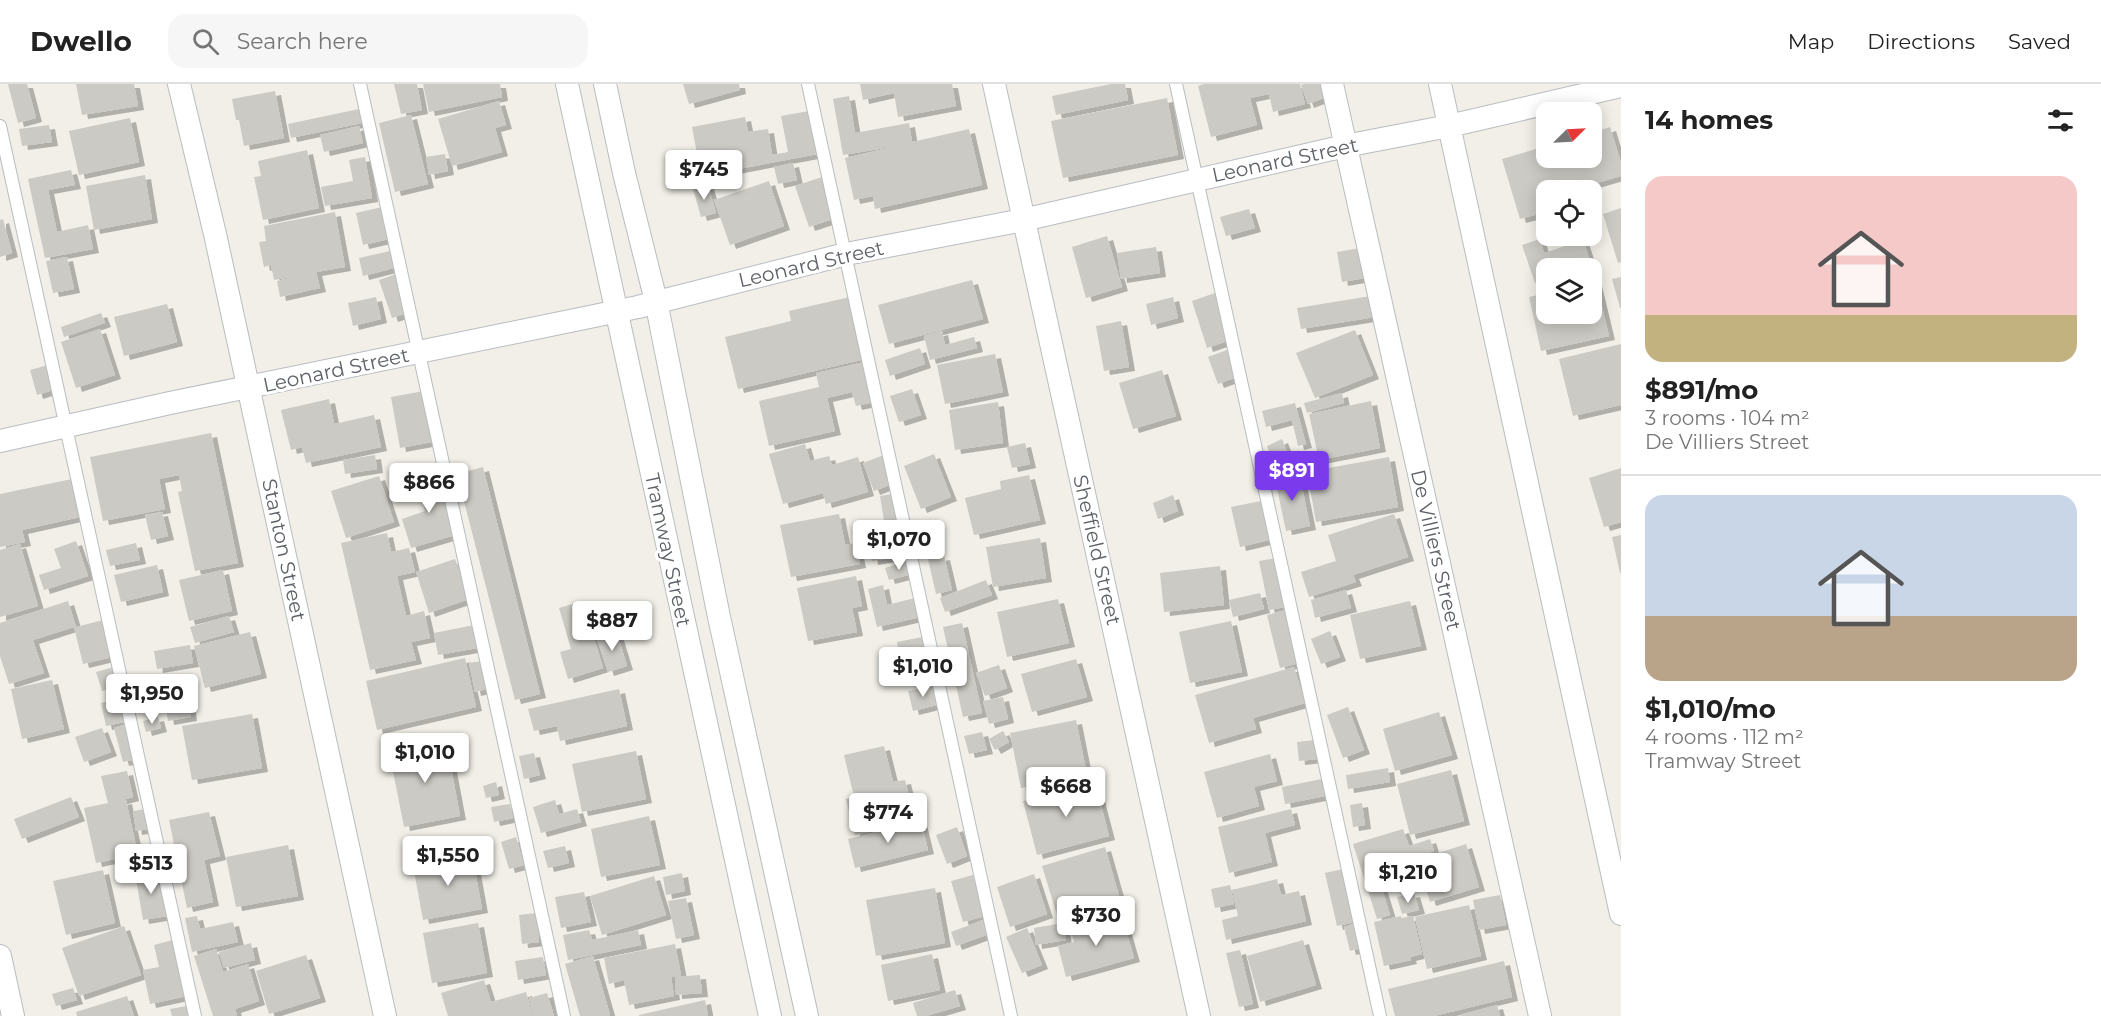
<!DOCTYPE html>
<meta charset="utf-8">
<style>
body{margin:0;font-family:Montserrat,sans-serif;background:#f6f6f6;color:#222;height:100vh;display:flex;flex-direction:column;font-size:22px;white-space:nowrap}
*{box-sizing:border-box;margin:0}
p{font-size:20px;color:#767676}
.icon{flex:none;width:33px;height:33px;fill:none;stroke:currentColor;stroke-width:2;stroke-linecap:round;stroke-linejoin:round}
.map{position:relative;flex:1;overflow:hidden}
.drawer{display:flex;flex-direction:column;background:#fff;width:480px}
.drawer>*{flex:none}
.needle{width:39px;rotate:66deg}
.controls{position:absolute;left:1536px;top:18px;display:grid;gap:12px}
.controls a{display:grid;place-items:center;width:66px;height:66px;border-radius:12px;background:#fff;box-shadow:0 3px 15px #0003;font-size:30px}
.price{position:absolute;translate:-50% -51px;padding:0 14px;border-radius:6px;background:#fff;color:#222;font-size:20px;line-height:39px;filter:drop-shadow(0 2px 3px #0008)}
.price::after{content:'';position:absolute;left:50%;top:36px;width:18px;height:14px;margin-left:-9px;background:inherit;clip-path:polygon(0 0,100% 0,50% 100%)}
.price.on{background:#7c3aed;color:#fff}
ul{padding:0;list-style:none}
li{display:grid;align-content:center;gap:12px;height:318px;padding:0 24px}
li+li{border-top:2px solid #e0e0e0}
li span{display:grid;place-items:center;height:186px;border-radius:18px;color:#555}
li>.icon{margin-inline-start:auto}
span .icon{width:108px;height:108px;fill:#fffc;stroke-width:1}
li b{font-size:26px}
h2{display:flex;justify-content:space-between;align-items:center;height:72px;padding:0 24px;font-size:26px}
header{display:flex;align-items:center;gap:36px;box-sizing:border-box;height:84px;padding:0 30px;background:#fff;border-bottom:2px solid #e0e0e0}
header strong{font-size:28px}
nav{display:flex;gap:33px;margin-inline-start:auto;font-size:21px}
.search{width:420px;height:54px;background:#f6f6f6;display:flex;align-items:center;gap:15px;box-sizing:border-box;padding:0 21px;border-radius:18px;color:#767676;font-size:22px}
main{display:flex;flex:1;min-height:0}
.map>svg:first-child{display:block}
.building{fill:#cccac4;filter:url(#shadow)}
.lines{fill:none;stroke-linecap:round;stroke-linejoin:round}
.lane-casing{stroke:#b9bcc1;stroke-width:14}
.street-casing{stroke:#b9bcc1;stroke-width:24}
.lane{stroke:#fff;stroke-width:12}
.street{stroke:#fff;stroke-width:22}
.labels{text-anchor:middle;stroke-width:6;stroke-linejoin:round;paint-order:stroke}
.street-label{font-size:20px;fill:#5e6268;stroke:#fff}
</style>
<header>
<strong>Dwello</strong>
<div class="search"><svg class="icon" aria-label="search" viewBox="0 0 24 24"><circle cx="10" cy="10" r="6"/><path d="M15 15l6 6"/></svg>Search here</div>
<nav><a>Map</a><a>Directions</a><a>Saved</a></nav>
</header>
<main>
<div class="map">
<svg width="1621" height="932" viewBox="0 0 1621 932">
<defs>
<filter id="shadow"><feDropShadow dx="6" dy="4" stdDeviation="0" flood-color="#0004"/></filter>
</defs>
<rect width="100%" height="100%" fill="#f1efe7"/>
<!-- building -->
<path class="building" d="M8 0H27L36 34 18 39Z
M76 0H134L138 22 82 31Z
M394 0H417L422 26 401 30Z
M423 0H500L502 13 429 28Z
M683 0H739L740 6 689 20Z
M860 0H952L956 22 898 33 894 9 863 16Z
M1111 0H1125L1128 16 1056 31 1052 12Z
M1204 0H1300L1305 20 1273 28 1269 10 1250 14 1257 41 1211 53 1198 2Z
M1304 0H1324L1329 12 1308 20 1301 1Z
M275 7 284 54 244 62 239 36H236L232 15Z
M849 12 855 49 909 39 912 58 969 45 982 101 875 125 873 112 854 116 845 74 902 61 843 71 833 15Z
M1167 14 1178 71 1063 94 1051 37Z
M499 17 506 41 495 44 502 68 452 82 438 35Z
M359 25 362 39 291 54 288 40Z
M809 27 818 70 701 92 692 43 745 33 748 48 768 45 772 71 788 68 781 32Z
M411 31 428 100 395 108 379 39Z
M130 34 139 78 79 91 69 47Z
M49 41 52 58 22 62 19 45Z
M359 42 363 59 324 68 320 51Z
M1610 43 1621 79V92L1576 105V106H1546V128L1520 135 1502 75 1546 62V74H1592V49Z
M307 66 319 124 263 136 254 93 261 92 258 77Z
M445 70 448 87 429 91 426 73Z
M365 73 372 114 325 122 321 103 353 97 349 76Z
M793 79 797 96 778 100 774 83Z
M71 86 75 101 48 106 57 148 88 141 93 165 45 174 28 95Z
M145 91 152 135 94 146 86 102Z
M822 93 836 134 809 143 795 102Z
M769 97 784 142 730 161 714 116Z
M708 101 716 129 701 133 693 105Z
M382 123 389 155 363 161 356 129Z
M1621 124V178L1618 179 1603 130Z
M1249 125 1255 144 1226 152 1220 133Z
M335 128 345 183 316 188 320 204 280 213 277 197 308 190 274 196 271 181 264 183 259 158 266 157 264 142Z
M3 135 12 169 0 173V136Z
M1107 152 1122 203 1086 214 1072 163Z
M1540 155 1544 169 1583 156 1591 180 1578 184H1546V195L1535 199 1522 161Z
M1156 163 1160 189 1121 195 1117 169Z
M1360 164 1365 194 1342 198 1337 168Z
M390 167 394 184 363 192 359 174Z
M67 173 74 205 53 209 46 177Z
M396 190 410 228 392 234 379 196Z
M1621 193V224H1620L1612 195Z
M972 196 983 235 889 260 878 221Z
M1596 198 1609 252 1541 267 1529 213 1546 209V230H1592V199Z
M1215 209 1230 256 1207 264 1192 217Z
M1371 212 1375 233 1301 245 1297 224Z
M376 213 381 235 353 242 348 219Z
M850 213 865 275 738 305 725 253 791 237 789 227Z
M1173 213 1178 234 1151 241 1146 220Z
M167 220 177 258 124 272 114 233Z
M101 229 105 239 64 253 61 243Z
M1121 237 1129 283 1104 287 1096 242Z
M100 245 115 291 76 304 61 258Z
M1355 246 1373 291 1315 314 1296 269Z
M942 247 945 261 974 253 977 264 930 276 924 252Z
M1621 260V321L1573 332 1559 275Z
M920 264 925 280 890 292 885 276Z
M1227 266 1237 293 1218 300 1208 273Z
M995 270 1003 308 945 320 937 281Z
M865 278 874 318 856 322 852 308 827 314 835 347 769 362 759 317 819 303 816 289Z
M48 281 56 305 37 311 30 286Z
M1162 286 1176 332 1133 345 1119 299Z
M912 305 921 331 899 338 890 312Z
M424 307 432 358 400 364 391 313Z
M1342 309 1344 319 1307 329 1304 319Z
M329 315 334 340 374 331 381 363 306 379 302 363 291 366 281 326Z
M1371 317 1380 364 1319 376 1309 330Z
M998 318 1003 359 955 366 949 326Z
M1295 319 1306 360 1298 362 1292 336 1266 343 1262 327Z
M211 349 238 479 195 487 178 408 182 407 179 391 159 395 165 425 103 437 90 373Z
M1282 355 1287 368 1272 375 1267 362Z
M1025 359 1030 380 1012 384 1007 363Z
M805 360 810 377 829 372 832 381 858 373 868 408 826 420 823 409 783 420 769 370Z
M934 370 951 413 921 425 904 382Z
M375 371 377 385 345 390 343 376Z
M884 371 895 399 874 407 863 379Z
M1389 373 1398 423 1316 438 1307 388Z
M483 383 540 610 515 616 457 390Z
M1621 384V438L1604 443 1589 394Z
M435 386 455 451 411 464 402 435 425 427 415 392Z
M1286 387 1288 395 1300 393 1310 442 1286 447 1274 390Z
M1029 391 1040 436 974 451 965 414 1001 405 1000 397Z
M379 392 394 438 346 454 331 407Z
M72 395 80 433 22 446 25 458 0 463V410Z
M897 409 908 471 872 477 869 457 887 455 880 412Z
M1173 411 1178 427 1158 435 1153 419Z
M1261 417 1269 456 1240 463 1231 423Z
M162 428 168 452 151 456 145 431Z
M839 430 845 461 856 459 860 480 791 493 780 441Z
M1394 430 1408 473 1353 491 1356 498 1309 513 1301 488 1336 477 1328 451Z
M387 449 391 468 409 464 415 488 397 492 406 532 424 527 430 554 411 558 416 576 370 586 341 459Z
M1621 451V489H1620L1612 453Z
M1040 454 1046 494 993 503 986 463Z
M76 457 88 492 44 506 39 491 61 484 54 465Z
M136 459 140 476 110 482 106 466Z
M20 460 38 522 0 533V466Z
M944 472 952 506 936 510 928 475Z
M1276 474 1285 523 1269 526 1259 477Z
M455 475 469 515 429 529 416 488Z
M908 477 912 490 889 496 885 484Z
M157 481 163 508 121 518 114 491Z
M1220 482 1224 521 1164 528 1160 489Z
M223 486 232 527 189 537 179 496Z
M856 492 862 522 852 524 857 548 808 557 797 504Z
M986 496 992 511 945 528 940 514Z
M883 501 887 521 915 514 920 533 877 543 868 505Z
M1346 506 1351 524 1315 534 1311 516Z
M1260 509 1264 525 1233 533 1229 516Z
M1058 515 1069 559 1007 573 997 528Z
M68 517 76 543 103 536 112 573 83 580 74 543 33 556 44 589 9 600 0 572V539Z
M583 517 603 584 568 595 560 568 571 565 559 524Z
M1410 517 1421 562 1360 575 1350 531Z
M1286 526 1299 579 1280 584 1267 531Z
M229 532 234 548 195 559 190 543Z
M1231 537 1242 588 1190 599 1179 548Z
M962 539 982 629 963 633 943 543Z
M474 541 478 564 438 571 434 549Z
M1330 547 1340 573 1321 580 1311 555Z
M250 548 261 590 205 604 194 562Z
M617 549 627 582 608 588 597 555Z
M922 553 929 588 912 591 909 575 900 577 897 558Z
M190 561 193 579 157 585 154 567Z
M465 574 476 623 377 646 366 597Z
M1076 575 1087 613 1032 628 1021 590Z
M482 577 487 605 475 608 469 579Z
M999 581 1007 604 985 612 976 589Z
M114 583 120 602 102 607 96 588Z
M1294 583 1305 619 1253 634 1256 645 1209 659 1195 611Z
M52 596 64 645 22 655 11 605Z
M933 602 937 621 913 627 908 607Z
M187 604 191 633 168 637 163 607Z
M619 605 627 642 560 657 557 642 534 647 528 625Z
M123 613 129 637 106 642 101 619Z
M1003 613 1008 635 989 640 983 617Z
M1348 623 1364 666 1343 674 1327 631Z
M1439 628 1452 671 1395 687 1383 645Z
M252 630 262 684 192 696 182 642Z
M158 633 161 644 146 648 143 637Z
M1076 636 1087 691 1021 704 1010 649Z
M127 640 137 675 123 678 114 644Z
M102 644 111 668 84 678 75 653Z
M1003 647 1009 658 995 666 989 655Z
M982 648 987 666 969 670 964 652Z
M1315 656 1317 675 1299 677 1297 658Z
M446 657 460 732 404 743 389 667Z
M884 662 893 698 905 696 915 737 855 751 846 715 854 713 844 671Z
M636 667 646 715 582 728 572 680Z
M534 669 540 691 524 695 519 672Z
M1270 670 1277 697 1254 703 1259 722 1217 734 1204 688Z
M1388 684 1390 698 1348 705 1346 691Z
M1451 686 1464 737 1410 751 1397 700Z
M127 687 133 713 111 719 126 716 138 771 155 767 158 784 137 789 133 771 96 779 84 724 108 719 101 692Z
M1322 695 1325 712 1285 720 1282 703Z
M496 698 499 711 486 714 483 702Z
M1095 698 1109 752 1037 771 1023 717Z
M71 713 79 733 22 755 14 735Z
M555 716 559 730 577 725 581 738 541 749 533 723Z
M1362 719 1365 741 1353 743 1350 721Z
M510 720 513 734 494 738 491 723Z
M146 725 149 745 136 747 133 727Z
M1291 725 1295 741 1265 749 1272 778 1229 789 1218 743Z
M209 728 220 772 204 776 213 818 187 824 169 736Z
M649 732 660 781 601 793 591 745Z
M921 737 928 766 855 784 848 755Z
M957 743 967 772 947 780 936 751Z
M1403 745 1409 762 1430 755 1434 767 1376 785 1390 831 1377 835 1353 760Z
M516 753 524 781 509 785 501 758Z
M1466 760 1479 803 1430 818 1417 776Z
M288 761 298 812 236 823 226 773Z
M565 762 569 779 548 784 543 767Z
M1105 763 1119 812 1057 831 1042 782Z
M472 770 482 825 423 836 413 781Z
M1343 785 1355 838 1337 842 1325 789Z
M103 786 115 839 66 851 53 797Z
M160 786 167 832 143 836 135 790Z
M682 789 685 807 666 811 663 793Z
M1034 790 1047 830 1010 843 997 803Z
M973 791 985 832 963 838 951 797Z
M654 792 666 831 602 851 590 812Z
M1277 795 1281 811 1299 807 1306 837 1226 856 1222 836 1238 832 1232 806Z
M1230 801 1234 820 1215 824 1211 805Z
M935 804 945 859 876 872 866 816Z
M584 808 591 838 561 844 555 813Z
M1414 809 1419 826 1402 830 1397 813Z
M1500 811 1506 841 1479 846 1473 816Z
M686 814 694 851 676 855 668 817Z
M1469 821 1481 872 1427 885 1415 833Z
M537 829 539 858 522 860 519 831Z
M197 832 200 845 233 838 238 858 192 868 185 834Z
M1401 832V834L1413 832 1422 870 1410 873 1411 876 1384 882 1374 838Z
M1122 833 1134 874 1066 893 1058 862 1074 858 1071 847Z
M983 836 989 850 956 862 951 848Z
M478 839 487 889 432 899 423 849Z
M1063 839 1066 856 1036 861 1034 844Z
M1354 840 1361 864 1350 867 1344 843Z
M124 842 141 891 79 912 62 864Z
M1027 844 1042 881 1022 889 1006 853Z
M589 846 592 856 638 846 641 861 568 876 563 851Z
M173 856 178 878 168 881 180 879 187 912 150 920 143 886 159 883 154 861Z
M1303 856 1316 901 1260 918 1247 872Z
M251 859 255 876 224 884 219 868Z
M675 860 681 891 671 893 674 912 629 921 624 896 609 900 604 874Z
M216 865 223 888 248 880 259 917 235 925 237 932H213L194 872Z
M1240 866 1253 920 1239 923 1226 869Z
M932 870 940 906 888 917 881 881Z
M306 871 320 914 269 930 256 887Z
M593 872 610 931 607 932H580L565 880Z
M543 873 546 891 518 896 515 877Z
M1504 877 1512 913 1434 932H1395L1388 905Z
M700 891 702 909 676 911 675 893Z
M484 896 491 918 526 908 533 932H448L441 909Z
M73 904 77 916 56 922 52 910Z
M955 906 960 922 926 932H917L913 919Z
M547 909 554 932H534L529 914Z
M127 912 134 932H77L76 928Z
M705 916 708 932H639V931Z
M1497 921 1500 932H1460V931Z
M187 922 189 932H172L170 925Z"/>
<g class="lines">
<defs>
<path id="lane" d="M360 0 564 932
M808 0 1011 932
M1176 0 1380 932
M0 42 195 932"/>
<path id="street" d="M179 0 215 150 385 932
M567 0 770 932
M605 0 624 89 656 217 719 533 807 932
M994 0 1199 932
M1332 0 1540 932
M1440 0 1621 830
M0 357 170 319 638 223 846 170 1023 136 1345 62 1449 42 1621 2
M0 872 13 932"/>
</defs>
<!-- lane casing -->
<use href="#lane" class="lane-casing"/>
<!-- street casing -->
<use href="#street" class="street-casing"/>
<!-- lane -->
<use href="#lane" class="lane"/>
<!-- street -->
<use href="#street" class="street"/>
</g>
<g class="labels">
<!-- street labels -->
<g class="street-label">
<text transform="translate(1285 76) rotate(-12)" y="7">Leonard Street</text>
<text transform="translate(811 180) rotate(-13)" y="7">Leonard Street</text>
<text transform="translate(336 286) rotate(-12)" y="7">Leonard Street</text>
<text transform="translate(284 466) rotate(78)" y="7">Stanton Street</text>
<text transform="translate(668 466) rotate(78)" y="7">Tramway Street</text>
<text transform="translate(1097 466) rotate(77)" y="7">Sheffield Street</text>
<text transform="translate(1436 466) rotate(77)" y="7">De Villiers Street</text>
</g>
</g>
</svg>
<div class="controls">
<a><svg class="needle" viewBox="-14 -14 28 28"><path d="M0-13l5 13h-10z" fill="#e53935"/><path d="M0 13l5-13h-10z" fill="#767676"/></svg></a>
<a><svg class="icon" aria-label="locate" viewBox="0 0 24 24"><circle cx="12" cy="12" r="6"/><path d="M12 2v4M12 18v4M2 12h4M18 12h4"/></svg></a>
<a><svg class="icon" aria-label="layers" viewBox="0 0 24 24"><path d="M12 4l9 5-9 5-9-5zM3 14l9 5 9-5"/></svg></a>
</div>
<b class="price" style="left:704px;top:117px">$745</b>
<b class="price on" style="left:1292px;top:418px">$891</b>
<b class="price" style="left:429px;top:430px">$866</b>
<b class="price" style="left:899px;top:487px">$1,070</b>
<b class="price" style="left:612px;top:568px">$887</b>
<b class="price" style="left:923px;top:614px">$1,010</b>
<b class="price" style="left:152px;top:641px">$1,950</b>
<b class="price" style="left:425px;top:700px">$1,010</b>
<b class="price" style="left:1066px;top:734px">$668</b>
<b class="price" style="left:888px;top:760px">$774</b>
<b class="price" style="left:448px;top:803px">$1,550</b>
<b class="price" style="left:151px;top:811px">$513</b>
<b class="price" style="left:1408px;top:820px">$1,210</b>
<b class="price" style="left:1096px;top:863px">$730</b>
</div>
<section class="drawer">
<h2>14 homes<svg class="icon" aria-label="filters" viewBox="0 0 24 24"><path d="M4 7h16M4 17h16"/><circle cx="9" cy="7" r="2"/><circle cx="15" cy="17" r="2"/></svg></h2>
<ul>
<li><span style="background:linear-gradient(#f6c9c9 75%,#c2b280 0)"><svg class="icon" aria-label="home" viewBox="0 0 24 24"><path d="M3 11l9-7 9 7M6 9v11h12V9"/></svg></span><div><b>$891/mo</b><p>3 rooms · 104 m²</p><p>De Villiers Street</p></div></li>
<li><span style="background:linear-gradient(#c9d6e8 65%,#b9a48a 0)"><svg class="icon" aria-label="home" viewBox="0 0 24 24"><path d="M3 11l9-7 9 7M6 9v11h12V9"/></svg></span><div><b>$1,010/mo</b><p>4 rooms · 112 m²</p><p>Tramway Street</p></div></li>
</ul>
</section>
</main>
